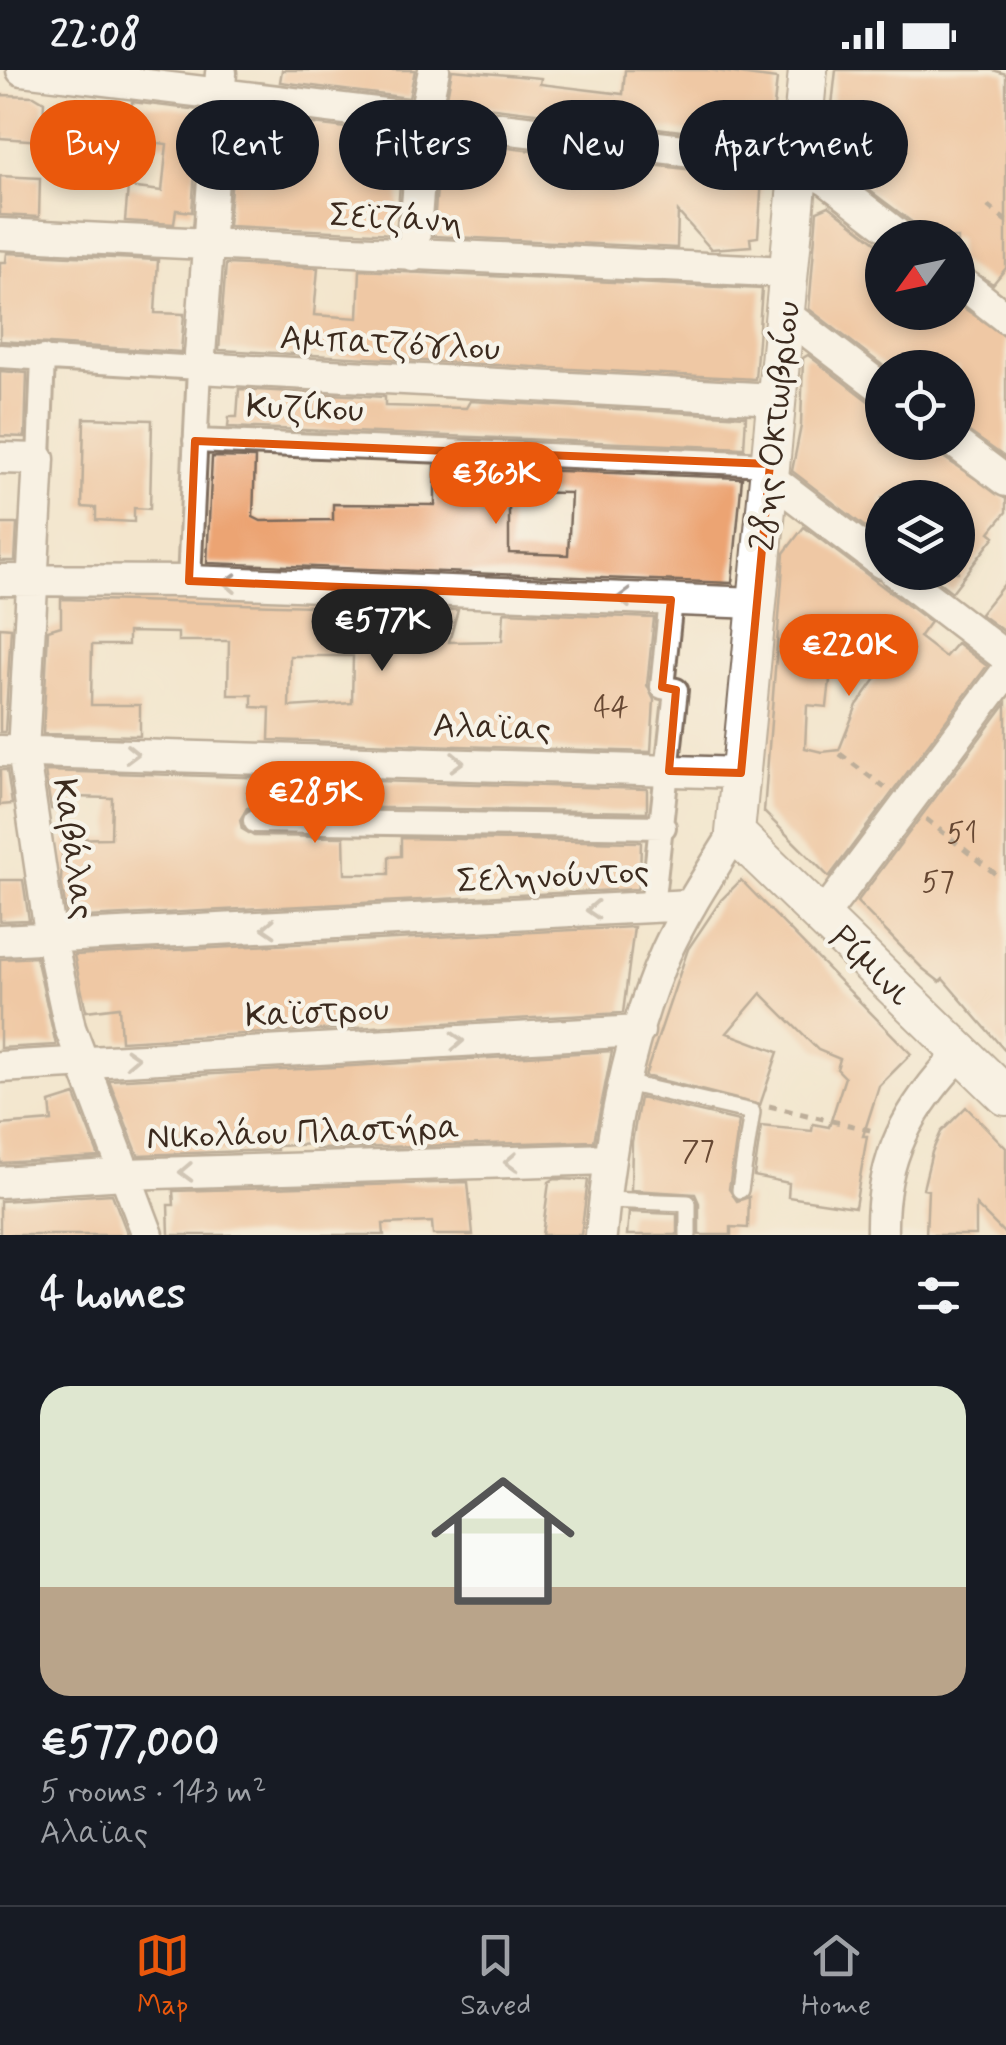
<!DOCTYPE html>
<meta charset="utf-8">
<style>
body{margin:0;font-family:Mynerve,sans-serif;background:#242831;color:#f1f3f6;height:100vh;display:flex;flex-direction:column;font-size:38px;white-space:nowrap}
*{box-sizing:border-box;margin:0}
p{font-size:32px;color:#9ea1a6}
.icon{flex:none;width:55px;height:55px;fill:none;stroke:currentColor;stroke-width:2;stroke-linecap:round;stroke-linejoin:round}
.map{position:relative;height:1165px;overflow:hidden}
.sheet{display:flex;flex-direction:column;background:#171b24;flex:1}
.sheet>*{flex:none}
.hud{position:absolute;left:30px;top:30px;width:948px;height:90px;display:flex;gap:20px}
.needle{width:65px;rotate:237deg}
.controls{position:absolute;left:865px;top:150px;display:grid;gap:20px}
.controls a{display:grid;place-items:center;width:110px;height:110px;border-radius:50%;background:#171b24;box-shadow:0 5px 15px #0003;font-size:50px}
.price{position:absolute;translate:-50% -85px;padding:0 22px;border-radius:35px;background:#ea580c;color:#fff;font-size:32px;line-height:65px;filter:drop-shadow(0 2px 5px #0008)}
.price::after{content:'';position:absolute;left:50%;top:60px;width:30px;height:22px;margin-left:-15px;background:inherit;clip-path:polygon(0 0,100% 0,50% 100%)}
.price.selected{background:#222;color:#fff}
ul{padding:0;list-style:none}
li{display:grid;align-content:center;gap:20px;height:530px;padding:0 40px}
li span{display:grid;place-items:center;height:310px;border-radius:30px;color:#555}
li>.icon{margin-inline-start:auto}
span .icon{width:180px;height:180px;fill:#fffc;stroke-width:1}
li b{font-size:42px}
h2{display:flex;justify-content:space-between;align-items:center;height:120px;padding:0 40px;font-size:42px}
.pill{padding:0 35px;border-radius:45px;background:#171b24;box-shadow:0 5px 15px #0003;font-size:35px;line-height:90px}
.pill.selected{background:#ea580c;color:#fff}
.status{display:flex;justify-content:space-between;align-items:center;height:70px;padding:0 50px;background:#171b24;direction:ltr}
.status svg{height:28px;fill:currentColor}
.tab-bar{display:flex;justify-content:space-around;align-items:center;height:140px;border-top:2px solid #363941;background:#171b24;font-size:28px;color:#9ea1a6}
.tab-bar a{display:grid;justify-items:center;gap:5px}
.tab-bar .selected{color:#ea580c}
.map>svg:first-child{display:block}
.building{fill:#eca473;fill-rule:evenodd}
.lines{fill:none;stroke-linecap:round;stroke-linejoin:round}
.service-casing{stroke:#7b6b5b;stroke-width:20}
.pedestrian-casing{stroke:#7b6b5b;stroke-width:28}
.minor-casing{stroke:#7b6b5b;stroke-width:35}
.tertiary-casing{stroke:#7b6b5b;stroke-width:42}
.path{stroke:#7b6b5b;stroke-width:5;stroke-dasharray:8 8;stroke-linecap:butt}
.service{stroke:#fff;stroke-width:15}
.pedestrian{stroke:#fff;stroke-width:22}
.minor{stroke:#fff;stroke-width:30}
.tertiary{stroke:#fff;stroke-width:38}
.oneway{stroke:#a79f9a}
.marked{fill:none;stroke:#df570d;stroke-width:8;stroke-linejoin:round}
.labels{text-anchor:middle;stroke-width:9;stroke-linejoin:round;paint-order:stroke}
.number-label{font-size:30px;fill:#674833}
.street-label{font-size:35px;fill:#3b2a1e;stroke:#f7f3e8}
</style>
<div class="status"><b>22:08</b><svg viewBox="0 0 49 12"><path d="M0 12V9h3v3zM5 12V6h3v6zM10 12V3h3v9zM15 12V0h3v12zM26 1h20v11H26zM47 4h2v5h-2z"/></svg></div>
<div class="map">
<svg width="1006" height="1165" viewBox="0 0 1006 1165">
<rect width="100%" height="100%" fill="#f7f3e8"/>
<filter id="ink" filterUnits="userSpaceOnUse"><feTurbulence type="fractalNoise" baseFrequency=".01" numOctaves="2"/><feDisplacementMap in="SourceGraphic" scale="20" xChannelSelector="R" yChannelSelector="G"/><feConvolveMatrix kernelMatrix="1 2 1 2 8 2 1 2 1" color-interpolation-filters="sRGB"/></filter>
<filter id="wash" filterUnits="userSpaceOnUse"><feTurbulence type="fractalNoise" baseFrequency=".0048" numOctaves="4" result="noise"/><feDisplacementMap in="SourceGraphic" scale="40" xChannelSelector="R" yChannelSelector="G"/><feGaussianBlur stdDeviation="2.25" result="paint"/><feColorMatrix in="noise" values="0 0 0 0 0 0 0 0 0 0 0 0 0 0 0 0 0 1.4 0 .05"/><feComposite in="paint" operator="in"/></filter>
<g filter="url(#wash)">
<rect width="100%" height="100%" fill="#f3e5cc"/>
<g id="blocks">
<!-- building -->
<path class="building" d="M282 0H415L409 28 280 12Z
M452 0 541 8 540 14 623 24 625 0H708L777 9 770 72 446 32Z
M836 0H993L1006 4V198L993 214 958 192V168H925L913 153 826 88Z
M0 25 34 26 44 32 42 71 0 68Z
M132 32 199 40 192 142 176 140 174 154 125 151 128 117 162 121 167 74 134 70 135 65 129 64Z
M256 47 404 65 396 164 228 156 236 53 256 54Z
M441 70 762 108 758 167 750 168 751 176 711 179 678 142 677 178 433 166Z
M0 106 40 108 39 147 0 145Z
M829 136 882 177V242H958V234L1006 267V388L958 354V298H886L809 239 817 141Z
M7 183 158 190 155 243 184 244 181 282 0 271V192H6Z
M226 194 318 198 314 245 358 248 360 200 762 219 755 309 219 280Z
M808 285 871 333 882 336V372H936L943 387 1006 429V442L990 462 995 466 952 522 926 502H958V428H882V470L792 401 801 356 803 288Z
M0 301 27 303 25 367 0 366Z
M239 319 385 327V336L466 338 470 331 746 346 744 378 228 357 229 347H237Z
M84 348 152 350 150 439 134 438V452L96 450V438L82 437Z
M212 387 255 388 253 447 261 451 333 450V434L435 435V396L470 397V416H509V483L568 485 571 423 510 422V399L742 408 732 513 207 493Z
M0 454H17L15 491H0Z
M804 457 930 552 919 567 945 587 957 573 987 596 829 807 764 742 784 483ZM836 555 886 595 857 635 839 680 822 682 805 678 807 635 827 637Z
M1006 512V563L980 544Z
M61 529 458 540 449 572 502 571 504 542 654 548 647 615 654 630 651 682 269 670 270 638 252 637V625H228L229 571H178V563L128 562V575H92L91 635H140V666L43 664 48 560 61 556ZM290 586H353L352 633 289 637Z
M0 557 11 558 5 662H0Z
M1006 633V982L943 909 940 912 922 898 857 832Z
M0 700H7L12 734 0 735Z
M45 701 304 709V719L342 720V710L647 719V742L255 736 247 738 240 750 242 759 254 766 344 767 345 804H389V787L401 786V768L641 772 640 809 637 819 67 848 61 810 63 769 111 768 112 728 72 727V740L51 739Z
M0 810H23L29 850 0 851Z
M741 810 911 984 879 1016 863 1066H867L855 1137 788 1127 789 1113 754 1106 761 1056 812 1061 813 1054 829 1057 845 1007 837 999 840 989 818 980 761 923 727 963 778 982 760 1035 645 1006 688 879 721 830Z
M634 857 623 943 121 971 119 937 86 941 74 885Z
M36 887 56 975 0 978V889Z
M612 981 594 1071 316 1079 315 1074 277 1076V1080L138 1085 109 1010Z
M75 1025 99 1087 0 1093V1055L52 1051 50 1033Z
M640 1028 739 1051 729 1119 737 1131 749 1127 748 1158 731 1157V1165H699V1133L695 1124 631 1120 632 1072Z
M966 1037 1006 1078V1165L976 1135V1165H926L928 1120 923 1119 932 1082 941 1062Z
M554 1109 588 1110 581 1165H542L549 1112Z
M468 1112 473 1165H433L432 1152 383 1154 384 1165H169L168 1135H174L173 1121Z
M112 1124 128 1165H0V1131Z
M629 1142 677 1144V1165H627Z"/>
</g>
</g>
<g filter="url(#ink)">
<use href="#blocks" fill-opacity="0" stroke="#7b6b5b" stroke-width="2.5"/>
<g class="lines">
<defs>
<path id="service" d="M625 1013 752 1042 740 1120
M604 1130 688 1133V1165"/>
<path id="pedestrian" d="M0 286 199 298 189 511
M195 371 770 394
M39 389 43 287
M255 751 664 757
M652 837 676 620 662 617 671 530"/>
<path id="minor" d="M22 0 799 94 828 111 902 168
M221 3 199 298 776 329
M0 164 789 202
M413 186 424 48 434 0
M958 210 1006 248
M785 244 882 318
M954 372 1006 411
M0 388 39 389 23 681 51 869 70 958 148 1165
M769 407 882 493
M895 502 1006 587
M0 510 189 511 757 533
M0 681 741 703
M822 847 1006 602
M0 870 691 835
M0 997 639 961
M0 1112 125 1104 608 1089
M601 1165C610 1070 627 970 666 882 685 841 711 802 735 763
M882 1165C880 1088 909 1037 961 983"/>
<path id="tertiary" d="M808 0 735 763 1006 1026"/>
</defs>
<!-- service casing -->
<use href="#service" class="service-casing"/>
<!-- pedestrian casing -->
<use href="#pedestrian" class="pedestrian-casing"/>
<!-- minor casing -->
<use href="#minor" class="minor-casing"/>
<!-- tertiary casing -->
<use href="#tertiary" class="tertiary-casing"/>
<!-- path -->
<path class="path" d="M876 118 907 79
M988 136 1006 151
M958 345 966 334
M840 684 885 718
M926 749 998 806
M769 1036 874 1061"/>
<!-- service -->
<use href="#service" class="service"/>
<!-- pedestrian -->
<use href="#pedestrian" class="pedestrian"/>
<!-- minor -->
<use href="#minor" class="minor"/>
<!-- tertiary -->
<use href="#tertiary" class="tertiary"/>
</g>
<!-- one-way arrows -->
<defs><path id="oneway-chevron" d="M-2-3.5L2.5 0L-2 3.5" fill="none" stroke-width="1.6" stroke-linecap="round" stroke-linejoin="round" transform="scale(2.5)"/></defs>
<g class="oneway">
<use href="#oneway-chevron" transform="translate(230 513) rotate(-178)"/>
<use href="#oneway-chevron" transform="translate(624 528) rotate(-178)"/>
<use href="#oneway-chevron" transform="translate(132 684) rotate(1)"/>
<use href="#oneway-chevron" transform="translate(457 692) rotate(2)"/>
<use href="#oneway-chevron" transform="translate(593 840) rotate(177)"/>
<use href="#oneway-chevron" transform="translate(269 858) rotate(177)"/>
<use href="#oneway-chevron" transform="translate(457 971) rotate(-3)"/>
<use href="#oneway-chevron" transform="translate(132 988) rotate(-3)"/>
<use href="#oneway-chevron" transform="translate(511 1092) rotate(178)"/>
<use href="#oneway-chevron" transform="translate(186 1102) rotate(178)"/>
</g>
</g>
<!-- marked area -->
<path d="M0 0H1006V1165H0ZM195 371 770 394 741 703 669 701 676 620 662 617 671 530 189 511Z" fill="#f3e5cc" fill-opacity=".55" fill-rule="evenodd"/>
<path class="marked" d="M195 371 770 394 741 703 669 701 676 620 662 617 671 530 189 511Z"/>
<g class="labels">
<!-- number labels -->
<g class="number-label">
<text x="611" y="646">44</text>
<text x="962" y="772">51</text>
<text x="938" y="821">57</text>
<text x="698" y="1090">77</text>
</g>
<!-- street labels -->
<g class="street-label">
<text transform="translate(396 147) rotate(3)" y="12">Σεϊζάνη</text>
<text transform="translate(390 272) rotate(3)" y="12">Αμπατζόγλου</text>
<text transform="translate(305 337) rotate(2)" y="12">Κυζίκου</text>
<text transform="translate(774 356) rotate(-84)" y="12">28ης Οκτωβρίου</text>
<text transform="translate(492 656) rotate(2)" y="12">Αλαϊας</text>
<text transform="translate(75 779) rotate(82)" y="12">Καβάλας</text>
<text transform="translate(553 805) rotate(-3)" y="12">Σεληνούντος</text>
<text transform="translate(871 895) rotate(44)" y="12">Ρίμινι</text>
<text transform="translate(317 941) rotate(-3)" y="12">Καϊστρου</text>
<text transform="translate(303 1061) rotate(-2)" y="12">Νικολάου Πλαστήρα</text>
</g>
</g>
</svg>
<div class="controls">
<a><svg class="needle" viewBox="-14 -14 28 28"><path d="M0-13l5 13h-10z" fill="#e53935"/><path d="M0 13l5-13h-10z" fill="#9ea1a6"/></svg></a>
<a><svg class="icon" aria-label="locate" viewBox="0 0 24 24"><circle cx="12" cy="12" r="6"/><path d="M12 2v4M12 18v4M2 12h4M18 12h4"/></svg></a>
<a><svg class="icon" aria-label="layers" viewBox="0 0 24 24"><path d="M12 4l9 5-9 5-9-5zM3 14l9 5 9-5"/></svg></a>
</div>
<b class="price" style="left:496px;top:457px">€363K</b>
<b class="price selected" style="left:382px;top:604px">€577K</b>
<b class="price" style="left:849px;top:629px">€220K</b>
<b class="price" style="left:315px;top:776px">€285K</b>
<div class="hud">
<a class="pill selected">Buy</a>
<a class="pill">Rent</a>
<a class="pill">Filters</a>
<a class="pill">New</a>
<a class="pill">Apartment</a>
</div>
</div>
<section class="sheet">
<h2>4 homes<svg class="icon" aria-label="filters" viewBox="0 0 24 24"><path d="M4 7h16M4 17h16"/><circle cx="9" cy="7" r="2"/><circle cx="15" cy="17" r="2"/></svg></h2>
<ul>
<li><span style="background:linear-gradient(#dfe7d0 65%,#b9a48a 0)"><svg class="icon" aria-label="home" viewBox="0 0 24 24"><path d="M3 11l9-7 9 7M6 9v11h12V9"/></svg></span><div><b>€577,000</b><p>5 rooms · 143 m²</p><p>Αλαϊας</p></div></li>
</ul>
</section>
<nav class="tab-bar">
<a class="selected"><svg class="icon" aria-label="map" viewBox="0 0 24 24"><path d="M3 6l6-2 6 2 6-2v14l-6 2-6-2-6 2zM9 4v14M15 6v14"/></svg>Map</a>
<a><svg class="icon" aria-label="saved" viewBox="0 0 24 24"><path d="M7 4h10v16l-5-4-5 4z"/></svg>Saved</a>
<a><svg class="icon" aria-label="home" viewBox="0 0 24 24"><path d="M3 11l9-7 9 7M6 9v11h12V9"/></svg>Home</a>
</nav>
